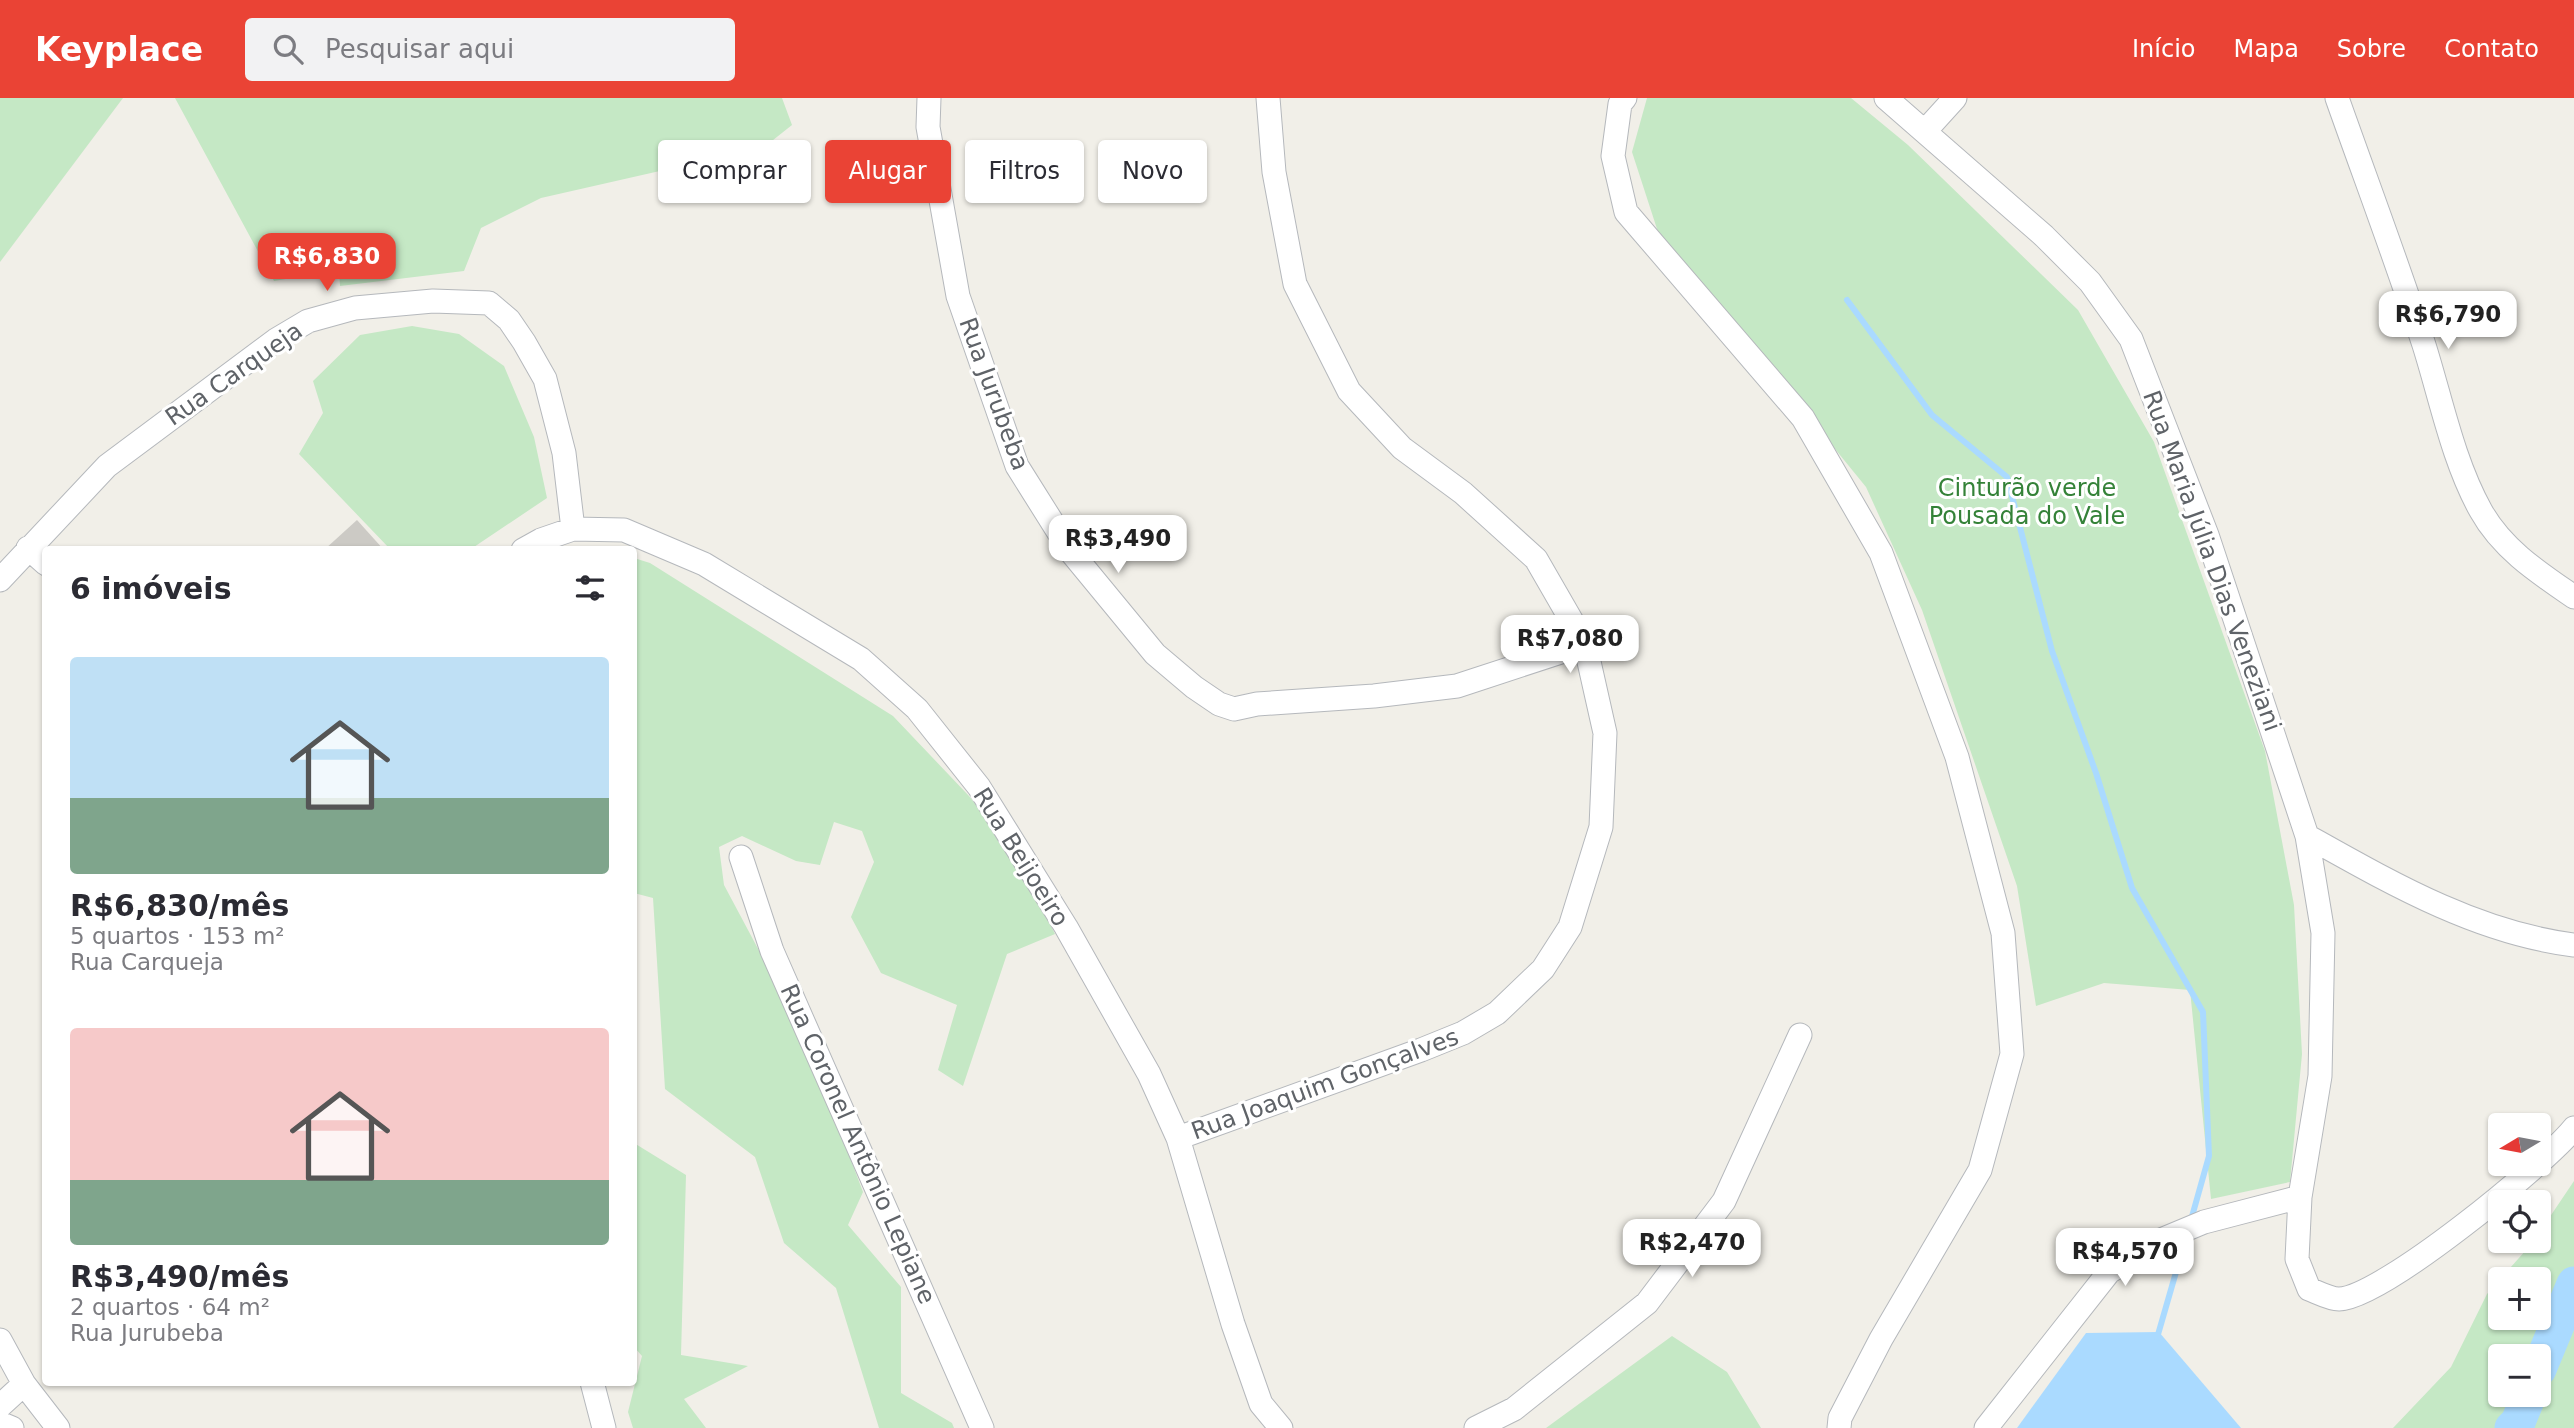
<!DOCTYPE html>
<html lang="pt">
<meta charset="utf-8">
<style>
body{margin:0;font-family:"DejaVu Sans",sans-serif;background:#f2f2f3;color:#2b2b33;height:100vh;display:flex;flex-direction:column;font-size:26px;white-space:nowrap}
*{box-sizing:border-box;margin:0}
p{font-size:23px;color:#7c7c81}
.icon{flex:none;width:38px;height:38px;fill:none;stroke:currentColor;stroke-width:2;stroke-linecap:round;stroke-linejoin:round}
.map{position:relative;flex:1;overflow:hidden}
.details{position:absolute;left:42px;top:448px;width:595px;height:840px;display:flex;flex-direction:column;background:#fff;border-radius:7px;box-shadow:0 2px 5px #0004}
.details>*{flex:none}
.top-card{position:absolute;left:658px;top:42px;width:665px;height:63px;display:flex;gap:14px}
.needle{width:46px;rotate:260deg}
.controls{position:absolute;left:2488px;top:1015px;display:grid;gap:14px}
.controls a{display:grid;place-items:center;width:63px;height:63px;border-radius:7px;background:#fff;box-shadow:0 2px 5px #0004;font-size:35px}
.price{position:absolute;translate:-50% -60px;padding:0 16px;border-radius:14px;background:#fff;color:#222;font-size:23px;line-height:46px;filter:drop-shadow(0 2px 4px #0008)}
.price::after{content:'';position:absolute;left:50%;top:42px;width:21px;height:16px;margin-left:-10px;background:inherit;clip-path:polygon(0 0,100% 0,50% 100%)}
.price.on{background:#ea4335;color:#fff}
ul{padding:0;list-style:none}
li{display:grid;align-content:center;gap:14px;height:371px;padding:0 28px}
li span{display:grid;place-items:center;height:217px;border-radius:7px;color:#555}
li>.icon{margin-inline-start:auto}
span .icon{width:126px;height:126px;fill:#fffc;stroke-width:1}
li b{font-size:30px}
h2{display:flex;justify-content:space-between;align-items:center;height:84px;padding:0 28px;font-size:30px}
.chip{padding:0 24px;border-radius:7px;background:#fff;box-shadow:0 2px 5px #0004;font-size:24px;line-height:63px}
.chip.on{background:#ea4335;color:#fff}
header{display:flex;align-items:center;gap:42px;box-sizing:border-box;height:98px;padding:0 35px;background:#ea4335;color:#fff}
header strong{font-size:33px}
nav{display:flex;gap:38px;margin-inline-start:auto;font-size:24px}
.search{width:490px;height:63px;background:#f2f2f3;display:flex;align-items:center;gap:18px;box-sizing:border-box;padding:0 24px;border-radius:7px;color:#7c7c81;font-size:26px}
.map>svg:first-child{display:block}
.green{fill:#c5e8c5;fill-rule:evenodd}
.water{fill:#aadaff}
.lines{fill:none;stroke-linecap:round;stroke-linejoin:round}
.stream{stroke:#aadaff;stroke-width:6}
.river{stroke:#aadaff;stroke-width:35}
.building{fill:#cccac5}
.street-casing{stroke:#b5b8bc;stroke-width:25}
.street{stroke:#fff;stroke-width:23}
.labels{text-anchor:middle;stroke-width:6;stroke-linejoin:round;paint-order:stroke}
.street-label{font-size:24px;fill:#5f6368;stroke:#fff}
.park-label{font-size:24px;fill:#348238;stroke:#fff}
</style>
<header>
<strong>Keyplace</strong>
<div class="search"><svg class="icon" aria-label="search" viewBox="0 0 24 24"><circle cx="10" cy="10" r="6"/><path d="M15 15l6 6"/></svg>Pesquisar aqui</div>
<nav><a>Início</a><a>Mapa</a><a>Sobre</a><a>Contato</a></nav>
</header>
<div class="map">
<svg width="2574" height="1330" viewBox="0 0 2574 1330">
<rect width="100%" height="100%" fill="#f1efe8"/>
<!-- green -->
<path class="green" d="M0 0H123L0 164Z
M175 0H782L792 27 763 50 757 72 717 60 541 100 481 130 464 173 340 188 339 172 274 183Z
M1647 0H1851L1908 47 2078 212 2154 344 2265 653 2294 807 2302 956 2290 1084 2211 1101 2190 892 2104 885 2036 908 2017 788 1922 512 1866 389 1658 134 1632 54Z
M412 228 459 236 504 268 534 339 547 400 471 451H390L299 356 323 315 313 283 360 237Z
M634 460 650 465 893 618 969 698 1017 759 1055 836 1007 856 963 988 938 972 957 907 881 875 851 819 874 764 862 733 834 724 820 767 796 763 742 738 719 749 724 787 803 935 863 1094 848 1127 901 1189V1295L952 1325 954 1330H879L836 1190 784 1145 755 1059 665 991 653 800 634 795Z
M634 1045 686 1077 681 1257 748 1268 684 1301 706 1330H633L628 1314 642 1258 634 1249Z
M2574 1083V1330H2393L2451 1269 2487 1196 2534 1143H2539V1135ZM2501 1181H2539V1220H2501ZM2501 1258H2539V1297H2501Z
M1672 1238 1727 1274 1761 1330H1546Z"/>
<!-- water -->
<path class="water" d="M2159 1234 2241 1330H2017L2086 1235Z"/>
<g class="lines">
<!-- stream -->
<path class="stream" d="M1847 202 1932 317 2007 379 2052 553 2096 675 2132 790 2203 914 2209 1058 2191 1122
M2157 1240 2187 1136"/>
<!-- river -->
<path class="river" d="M2539 1271 2574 1186
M2512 1330 2518 1324 2529 1297"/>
</g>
<!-- building -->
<path class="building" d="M357 422 384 452H324Z"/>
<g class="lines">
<defs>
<path id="street" d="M929 0 928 29 958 198 1017 368 1071 454 1155 556 1194 589 1219 606 1234 611 1257 606 1374 598 1457 588 1585 546
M1625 0 1620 6 1613 58 1626 114 1803 320 1881 455 1957 659 2003 835 2012 956 1980 1072 1881 1241 1840 1320 1839 1330
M1886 0 2044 138 2090 184 2131 241 2207 437 2307 738C2391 785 2477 835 2574 847
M2337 0C2366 82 2397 164 2424 247 2441 301 2453 363 2481 413 2502 451 2539 475 2574 499
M1926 32 1955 0
M28 450 46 466
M523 452 541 442 573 431 624 432 704 466 861 561 917 611 979 689 1066 829 1149 976 1178 1040 1233 1226 1261 1306 1281 1330
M0 482 107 368 276 242 308 223 355 210 433 203 489 205 509 222 524 244 545 281 564 355 573 431
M2307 738 2323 835 2320 978 2300 1099 2297 1161 2309 1191C2317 1194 2330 1201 2339 1201 2382 1200 2545 1066 2574 1030
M741 759 772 853 982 1330
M1178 1040 1421 952 1463 935 1497 915 1543 871 1570 829 1601 729 1605 635 1585 546 1536 461 1463 395 1402 350 1349 293 1295 186 1274 74 1268 0
M0 1242 24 1286 58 1330
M592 1284 604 1330
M0 1308 24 1286
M0 1325 12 1330
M1476 1330 1514 1311 1647 1205 1724 1103 1800 937
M1986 1330 2109 1174 2156 1144 2204 1124 2300 1099"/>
</defs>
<!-- street casing -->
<use href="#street" class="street-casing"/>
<!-- street -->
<use href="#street" class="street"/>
</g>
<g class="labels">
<!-- street labels -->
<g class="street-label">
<text transform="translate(234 276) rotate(-35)" y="8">Rua Carqueja</text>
<text transform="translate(994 296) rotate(70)" y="8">Rua Jurubeba</text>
<text transform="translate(2212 463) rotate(70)" y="8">Rua Maria Júlia Dias Veneziani</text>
<text transform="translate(1021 759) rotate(58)" y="8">Rua Beijoeiro</text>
<text transform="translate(1325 986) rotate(-20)" y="8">Rua Joaquim Gonçalves</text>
<text transform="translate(858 1046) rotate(66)" y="8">Rua Coronel Antônio Lepiane</text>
</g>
<!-- park labels -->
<g class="park-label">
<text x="2027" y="398">Cinturão verde<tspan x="2027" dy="28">Pousada do Vale</tspan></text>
</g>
</g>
</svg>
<div class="controls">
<a><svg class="needle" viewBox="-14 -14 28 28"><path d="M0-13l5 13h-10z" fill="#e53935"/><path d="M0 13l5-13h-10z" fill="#7c7c81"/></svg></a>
<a><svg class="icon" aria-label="locate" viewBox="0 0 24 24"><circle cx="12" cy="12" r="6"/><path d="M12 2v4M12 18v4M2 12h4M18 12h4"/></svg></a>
<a>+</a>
<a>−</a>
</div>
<b class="price on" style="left:327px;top:195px">R$6,830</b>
<b class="price" style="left:2448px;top:253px">R$6,790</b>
<b class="price" style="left:1118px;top:477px">R$3,490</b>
<b class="price" style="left:1570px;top:577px">R$7,080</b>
<b class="price" style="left:1692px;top:1181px">R$2,470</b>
<b class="price" style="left:2125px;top:1190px">R$4,570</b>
<div class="top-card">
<a class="chip">Comprar</a>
<a class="chip on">Alugar</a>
<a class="chip">Filtros</a>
<a class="chip">Novo</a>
</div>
<section class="details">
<h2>6 imóveis<svg class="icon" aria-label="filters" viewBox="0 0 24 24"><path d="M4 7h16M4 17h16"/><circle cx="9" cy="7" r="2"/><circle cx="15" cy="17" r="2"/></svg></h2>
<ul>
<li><span style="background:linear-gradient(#bfe0f5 65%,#7fa58c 0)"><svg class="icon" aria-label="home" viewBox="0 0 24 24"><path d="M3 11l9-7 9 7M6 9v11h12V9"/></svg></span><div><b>R$6,830/mês</b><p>5 quartos · 153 m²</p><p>Rua Carqueja</p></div></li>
<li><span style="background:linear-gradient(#f6c9c9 70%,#7fa58c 0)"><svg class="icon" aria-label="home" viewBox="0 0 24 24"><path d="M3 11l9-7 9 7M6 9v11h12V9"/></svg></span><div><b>R$3,490/mês</b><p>2 quartos · 64 m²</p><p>Rua Jurubeba</p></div></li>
</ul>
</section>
</div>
